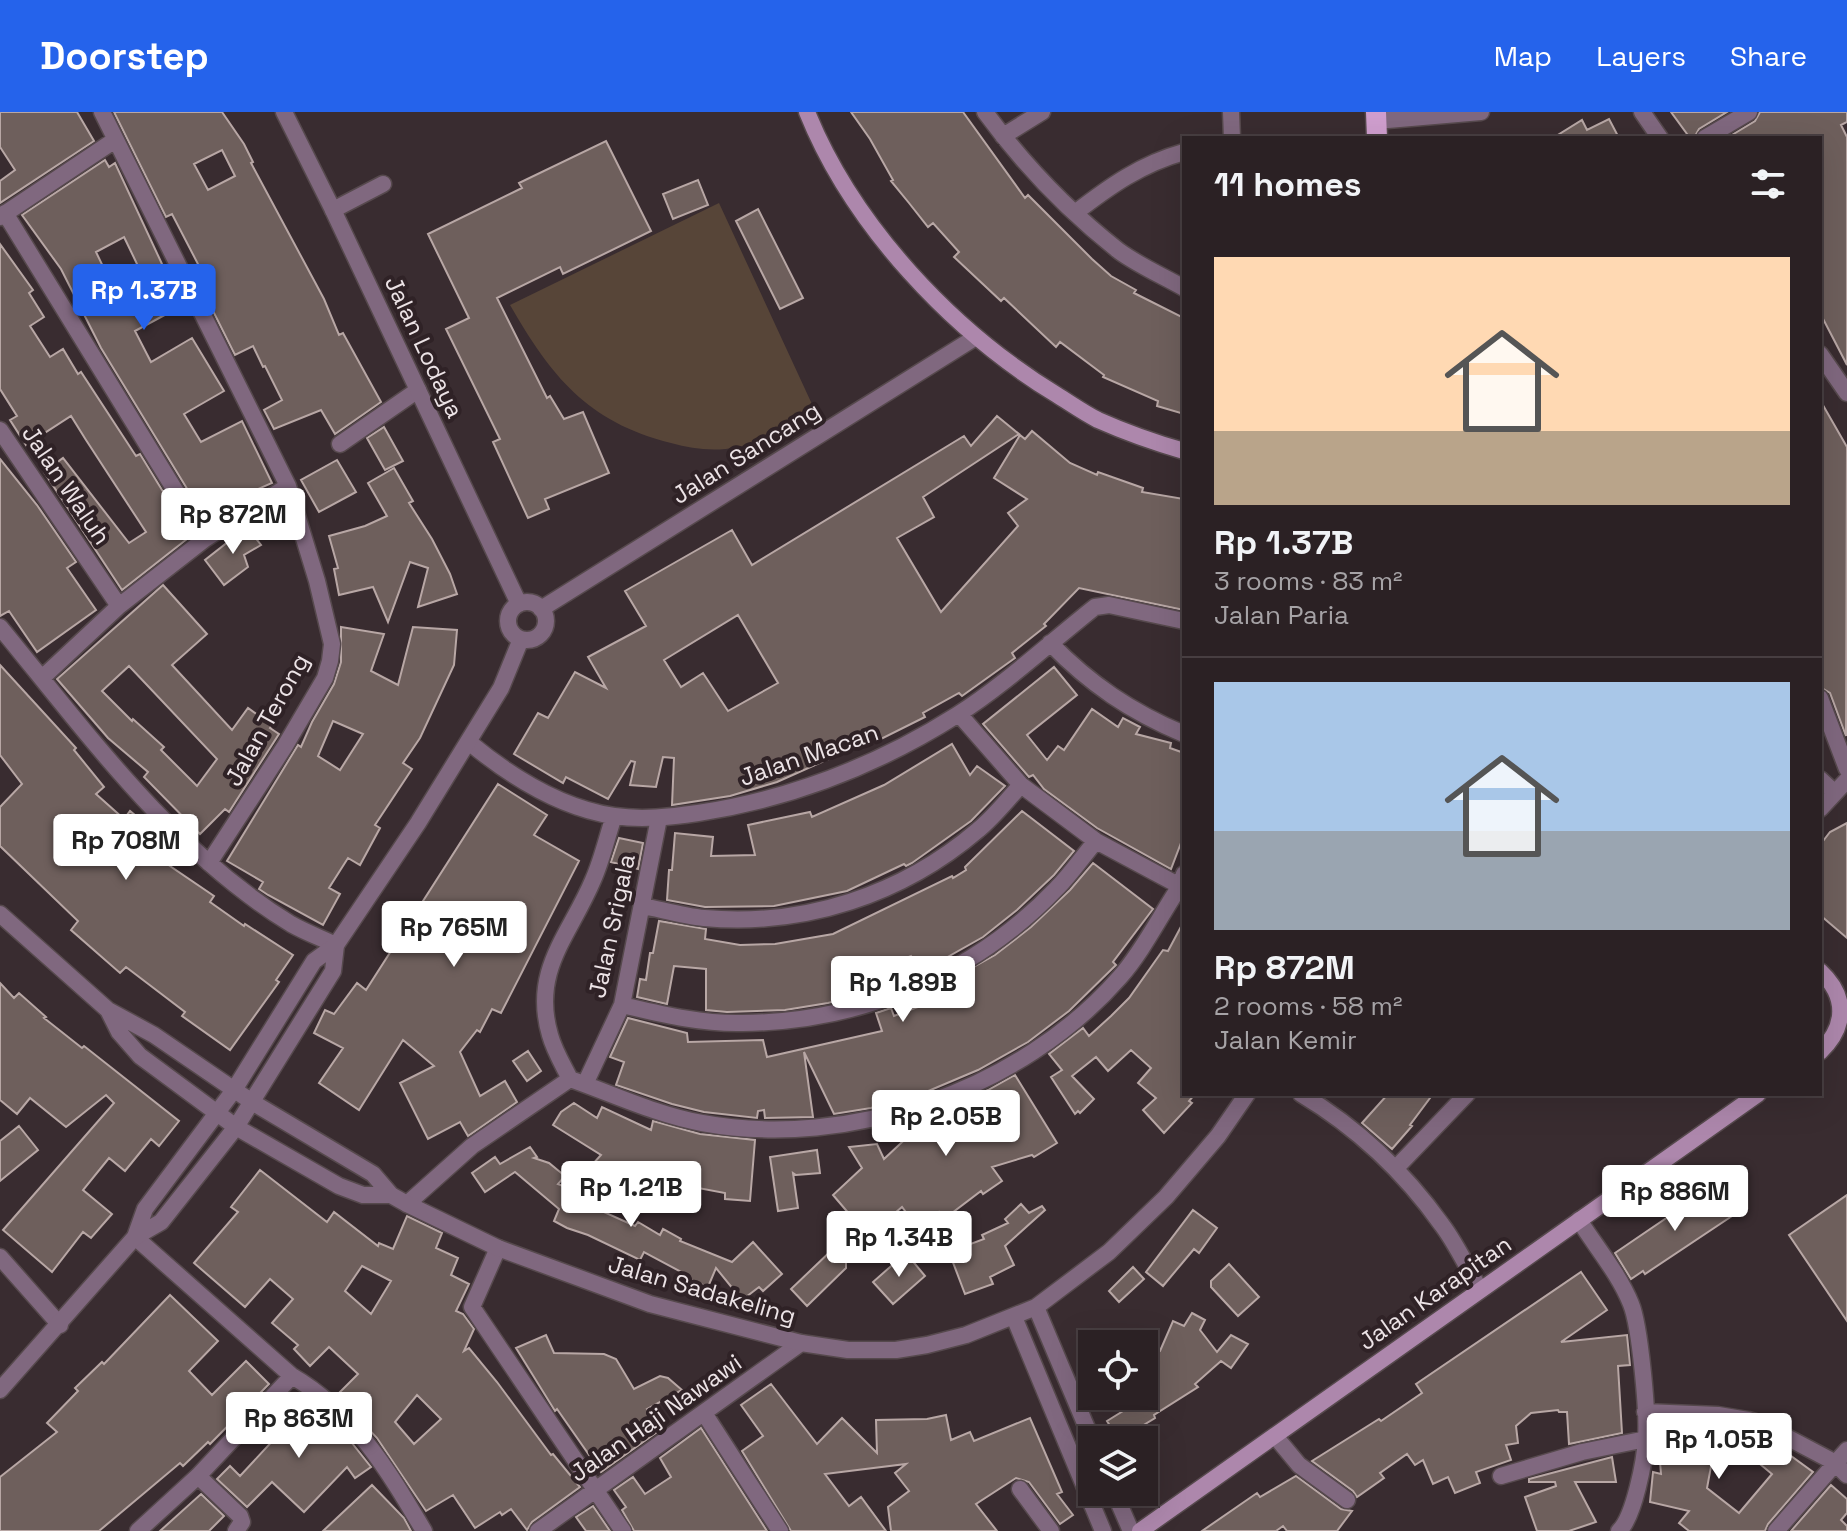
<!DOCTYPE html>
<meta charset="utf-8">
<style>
body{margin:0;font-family:"Space Grotesk",sans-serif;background:#372e31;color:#f1f3f6;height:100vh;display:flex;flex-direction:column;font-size:30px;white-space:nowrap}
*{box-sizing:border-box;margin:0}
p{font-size:26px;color:#a6a3a6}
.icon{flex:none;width:44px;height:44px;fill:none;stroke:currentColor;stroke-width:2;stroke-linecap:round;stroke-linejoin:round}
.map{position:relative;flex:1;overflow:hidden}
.panel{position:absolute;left:1182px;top:24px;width:640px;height:960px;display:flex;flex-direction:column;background:#2b2124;border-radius:0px;box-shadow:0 8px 32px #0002,0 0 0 2px #473e41}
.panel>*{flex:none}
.tools{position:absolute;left:1078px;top:1218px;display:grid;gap:16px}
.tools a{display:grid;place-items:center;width:80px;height:80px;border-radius:0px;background:#2b2124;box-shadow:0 8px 32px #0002,0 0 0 2px #473e41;font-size:40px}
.price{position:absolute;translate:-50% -68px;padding:0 18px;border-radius:8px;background:#fff;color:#222;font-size:26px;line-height:52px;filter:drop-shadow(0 2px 4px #0008)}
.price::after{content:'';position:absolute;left:50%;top:48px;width:24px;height:18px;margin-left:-12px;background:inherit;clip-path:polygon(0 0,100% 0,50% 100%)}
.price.current{background:#2563eb;color:#fff}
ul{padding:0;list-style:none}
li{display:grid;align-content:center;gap:16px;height:424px;padding:0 32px}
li+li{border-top:2px solid #473e41}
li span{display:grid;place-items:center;height:248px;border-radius:0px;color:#555}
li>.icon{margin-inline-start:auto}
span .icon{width:144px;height:144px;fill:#fffc;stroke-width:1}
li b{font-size:34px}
h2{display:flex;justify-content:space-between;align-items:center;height:96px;padding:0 32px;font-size:34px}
header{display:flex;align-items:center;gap:48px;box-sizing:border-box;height:112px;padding:0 40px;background:#2563eb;color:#fff}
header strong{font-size:38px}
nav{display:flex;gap:44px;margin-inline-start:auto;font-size:28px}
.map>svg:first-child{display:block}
.green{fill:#574538}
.building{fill:#6e5f5c;stroke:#b8a7a5;stroke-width:2;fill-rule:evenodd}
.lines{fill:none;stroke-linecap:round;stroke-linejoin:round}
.minor-casing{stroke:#56494d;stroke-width:19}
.tertiary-casing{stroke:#56494d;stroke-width:19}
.secondary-casing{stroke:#56494d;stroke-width:19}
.primary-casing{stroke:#56494d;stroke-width:23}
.minor{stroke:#80687f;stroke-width:16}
.tertiary{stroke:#80687f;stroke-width:16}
.secondary{stroke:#ad87ac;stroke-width:16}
.primary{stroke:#cf9ece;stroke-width:20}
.labels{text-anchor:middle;stroke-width:8;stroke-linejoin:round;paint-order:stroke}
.street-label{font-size:24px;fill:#ece3e6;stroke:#2f2226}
</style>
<header>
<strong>Doorstep</strong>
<nav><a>Map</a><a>Layers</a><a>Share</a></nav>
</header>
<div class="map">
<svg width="1847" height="1419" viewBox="0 0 1847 1419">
<rect width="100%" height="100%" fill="#392c30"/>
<!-- green -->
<path class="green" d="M719 91 817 303C791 314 765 329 737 335 715 340 693 337 671 331 587 310 551 264 510 193Z"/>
<!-- building -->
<path class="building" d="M0 0H77L94 29 0 91V69L15 58 0 35Z
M114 0H222L244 32 253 50 251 51 324 187 339 223 343 221 381 290 335 322 321 298 274 317 264 298 282 288 265 254 263 255 253 234 235 243 192 157 199 154 172 102 166 105ZM222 38 235 64 208 78 194 52Z
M851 0H963L1025 86 1028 83 1092 147 1111 164 1136 178 1134 181 1184 206V302L1157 294 1158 289 1103 265 1104 263 1060 230 1056 235 1004 186 1001 189 954 145 959 140 933 111 928 115 909 91 891 69 893 68 870 27Z
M1671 0H1727L1699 17 1694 26H1690Z
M1760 0H1847V10L1841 13 1847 25V253L1820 201V26H1727L1755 9Z
M1609 7 1619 26H1553L1582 8 1587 18Z
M606 29 651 119 563 162 560 155 497 186 547 286 550 284 564 307 583 300 609 361 545 387 549 397 528 406 493 330 500 327 446 217 469 206 428 122 522 76 519 71Z
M105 48 109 55 115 51 162 152 185 192 135 219 151 250 192 226 224 279 184 302 201 330 242 309 272 371 235 387 238 393 208 411 101 236 61 157 22 103ZM124 125 138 154 110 169 96 140Z
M698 68 708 93 673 107 663 82Z
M758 97 803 186 780 197 736 109Z
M0 132 33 178 29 181 44 205 30 214 50 245 63 237 78 262 81 260 136 344 140 342 189 422 185 424 187 427 122 478 44 360 63 346 129 431 146 420 86 328 71 304 26 333 10 308 17 304 0 277Z
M1820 288 1847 335 1846 624 1830 581 1820 575Z
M997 304 1019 322 923 385 934 405 897 426 941 500 1018 414 1008 401 1027 387 994 366 1020 323 1025 327 1032 319 1070 351 1097 363 1098 360 1143 376 1142 380 1184 387V498L1079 476 1044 512 1046 514 1012 541 1015 546 962 584 959 581 923 601 925 605 871 632 869 629 777 670 730 684 672 693 674 646 663 645 656 675 630 673 635 650 631 649 608 687 566 665 563 671 514 642 538 601 548 606 575 560 606 576 588 545 646 514 625 479 732 418 752 453 964 324 971 334ZM738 503 778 571 728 599 703 561 681 575 664 548Z
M384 315 403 349 385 358 367 326Z
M0 347 37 393 76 450 67 456 96 498 37 540 9 499 0 504Z
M337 348 356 380 319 400 301 368Z
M394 356 413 389 409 391 432 427 450 462 457 482 418 495 428 456 410 450 388 510 373 475 339 483 334 457 338 456 329 424 365 414 387 404 368 371Z
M247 415 261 433 244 443 248 455 224 473 205 448Z
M163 473 207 522 172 553 232 618 248 596 272 613 270 616 279 622 229 700 225 697 200 722 144 665 148 660 108 626 57 567ZM129 554 217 647 197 674 161 638 164 635 133 607 132 609 102 579Z
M341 515 384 522 371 559 398 573 413 515 457 518 454 553 420 626 403 651 412 657 375 713 380 716 360 753 348 746 329 776 340 782 323 813 268 783 259 777 263 770 227 749 298 633 301 635 312 610 334 572 341 550ZM333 609 363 622 340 658 318 644Z
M0 553 76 636 74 638 104 675 96 682 124 707 130 699 153 718 150 722 178 745 170 754 214 784 210 790 244 814 245 812 293 843 276 868 279 870 230 938 182 904 185 900 126 855 120 861 71 818 78 809 0 734V695L22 672 0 643Z
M1054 555 1077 583 1027 623 1047 648 1058 634 1064 638 1092 597 1118 615 1123 606 1140 615 1136 622 1171 631 1170 636 1184 641V723L1171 757 1097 716 1044 677 1033 663 1029 665 983 612Z
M952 632 970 663 977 654 1005 674 971 709 912 751 906 754 904 752 847 779 774 794 705 795 667 788 669 758H672L675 721 713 725 711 744 755 743 748 713 810 700 812 705 884 673Z
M498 672 547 703 534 723 579 749 501 901 492 897 480 920 477 918 460 940 480 984 505 969 517 990 468 1024 460 1010 428 1027 400 971 434 954 403 928 359 998 319 971 343 936 314 921 325 898 334 902 357 871 366 878Z
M1022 699 1074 739 1054 763 1017 798 983 825 919 861 911 844 878 857 884 875 869 880 828 891 785 898 727 900 706 898V857L674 854 667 892 637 885 640 867 646 868 650 841H653L659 809 706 817 705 827 740 833 775 832 833 822 952 764 953 766 966 758 965 755Z
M1847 711V826L1820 803V733L1830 720Z
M619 726 643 731 638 757 611 750Z
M1093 751 1153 797 1113 850 1116 853 1069 899 1028 930 978 958 926 980 871 996 834 1002 804 940 813 1005 765 1006 764 998 758 999 757 1006 704 1000 672 992 616 973 624 950 610 945 628 906 687 921 688 930 763 928 767 945 882 919 876 901 891 896 894 904 934 889 929 880 995 843 1031 815 1070 778Z
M1184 809V982H1195L1189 989 1192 991 1164 1021 1143 998 1156 986 1138 971 1151 956 1131 938 1108 959 1096 945 1072 964 1094 987 1080 1001 1078 999 1075 1002 1051 965 1062 958 1049 942 1083 916 1089 924 1111 904 1129 886 1163 838 1168 839Z
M0 871 14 886 19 881 46 905 44 906 82 936 84 934 179 1009 159 1034 151 1027 125 1059 109 1046 83 1078 112 1102 91 1126 83 1120 52 1160 3 1118 114 991 106 983 66 1015 30 986 17 1002 0 988Z
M528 939 541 959 527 969 513 949Z
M1015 963 1057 1031 1034 1045 1032 1043 992 1055 1002 1069 983 1082 981 1079 944 1107 939 1100 918 1116 902 1095 868 1124 833 1083 862 1056 849 1035 877 1032 884 1047 933 1001 988 978Z
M1388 982H1433L1410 1013 1412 1014 1392 1037 1362 1011Z
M574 991 597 1006 602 995 651 1018 653 1009 700 1022 755 1028 750 1089 725 1087V1081L677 1072 678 1068 639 1060 636 1069 612 1060 606 1066 592 1053 601 1043 553 1013 561 1000Z
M19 1014 38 1038 0 1069V1029Z
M530 1035 537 1045 534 1046 549 1051 565 1064 558 1072 576 1079 574 1086 598 1094 597 1097 635 1114 638 1110 660 1123 663 1117 681 1127 680 1129 732 1150 753 1130 782 1162 763 1179 759 1175 742 1188 716 1156 708 1175 683 1165 685 1162 644 1140 640 1148 588 1123 567 1116 554 1109 559 1097 515 1060 485 1080 472 1061 495 1045 500 1052Z
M817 1038 820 1061 796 1063 793 1061 798 1096 778 1099 770 1045Z
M260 1058 327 1110 334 1100 378 1134 379 1131 393 1137 407 1104 442 1121 436 1136 458 1146 451 1163 469 1172 456 1199 463 1202 474 1217 464 1239 469 1236 497 1270 551 1343 553 1342 580 1375 532 1410 527 1418 511 1397 502 1403 500 1400 475 1416 453 1383 426 1399 377 1326 337 1283 358 1262 329 1235 310 1254 294 1237 298 1233 272 1211 293 1187 270 1167 245 1195 194 1151 238 1100 231 1095ZM362 1154 391 1169 371 1202 345 1179ZM417 1283 441 1307 414 1332 395 1310Z
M1715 1073 1735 1102 1645 1162 1643 1159 1631 1167 1615 1141Z
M1847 1083V1209L1789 1123Z
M1021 1092 1029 1101 1042 1094 1045 1098 1005 1134 1014 1153 990 1165 993 1172 965 1182 949 1140 984 1127 982 1123 1008 1111 1005 1107Z
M1193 1098 1217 1116 1199 1141 1194 1137 1163 1174 1146 1160Z
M833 1137 846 1150V1156L807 1194 791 1177Z
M906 1141 925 1164 893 1192 873 1170Z
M1229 1152 1259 1185 1238 1204 1211 1175V1169Z
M1133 1155 1144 1167 1119 1190 1109 1179Z
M1581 1160 1607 1198 1561 1230 1627 1223 1630 1253 1618 1254 1622 1321 1569 1332 1567 1300H1559L1558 1298 1531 1301 1516 1314 1518 1331 1506 1333 1511 1348 1476 1360 1480 1371 1455 1381 1448 1365 1433 1372 1423 1348 1415 1353 1407 1342 1380 1361 1384 1366 1357 1385 1353 1379 1312 1349 1379 1307 1381 1309 1422 1281 1416 1272Z
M170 1183 218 1229 189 1259 212 1283 246 1249 269 1272 210 1332 208 1330 183 1354 180 1351 99 1419H0V1365L57 1320 47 1311 78 1279 75 1276 102 1250 104 1252Z
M1192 1201 1205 1208 1200 1218 1217 1240 1231 1223 1248 1232 1231 1256 1221 1249 1195 1272 1198 1275 1154 1303 1155 1306 1119 1328 1107 1309 1144 1286V1249L1160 1239 1173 1209 1184 1214Z
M546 1223 554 1241 604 1242 616 1247 634 1277 660 1264 668 1266 682 1278 647 1297 660 1318 601 1360 557 1297 555 1299 516 1236Z
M771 1272 817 1332 842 1306 877 1341 876 1308 927 1307 946 1303 951 1328 970 1320 974 1329 1030 1306 1062 1380 1057 1382 1073 1403 1060 1412 1029 1370 1016 1366 976 1392 997 1419H891L888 1395 909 1379 895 1361 906 1352 825 1362 849 1394 861 1385 886 1419H791L742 1339 763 1324 741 1293Z
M300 1283 344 1321 371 1355 355 1366 347 1355 304 1400 272 1370 247 1395 217 1367 230 1354 240 1364 278 1323 276 1321 296 1304 288 1295Z
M1698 1313 1720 1314 1715 1349H1712L1707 1376 1739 1401 1772 1362 1754 1347 1769 1328 1813 1360 1768 1412 1765 1419H1689L1679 1411 1689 1399 1650 1390 1653 1360 1661 1362 1657 1314Z
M701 1316 767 1419H634L622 1398 626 1395 614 1378 633 1365 645 1382 671 1365 660 1346Z
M1612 1345 1616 1370H1575L1596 1410 1569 1419H1537L1525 1385 1556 1374 1555 1370H1529V1367Z
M1296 1364 1341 1397 1352 1399 1337 1419H1287L1283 1414 1276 1419H1202L1257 1381 1260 1385Z
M372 1373 404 1406 411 1419H323Z
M1831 1373 1847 1387V1401L1841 1408 1847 1414V1419H1791Z
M201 1382 224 1404 209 1419H160Z
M593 1394 610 1419H586L576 1405Z"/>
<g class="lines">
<defs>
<path id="minor" d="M102 0 288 374 317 469 332 532 330 549 325 566 285 634 209 751
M985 0C1023 52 1068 99 1119 139 1138 153 1163 164 1184 176
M1231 0 1232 26
M1003 24 1042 0
M1705 26 1749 0
M333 98 383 72
M5 101 205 427
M1075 101C1110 74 1141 52 1184 40
M0 105 115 28
M0 318 119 494
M340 332 418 278
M0 515C87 621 172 739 291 812 305 820 321 826 336 833
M1050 531C1090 572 1131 600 1184 622
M42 566 119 494 205 427 288 374
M1820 586 1847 657
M959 602 1021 673 1096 729 1180 774
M470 631C510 664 561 696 614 704 642 708 670 705 698 701 790 687 878 653 957 603 1003 574 1052 529 1095 495L1109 493 1184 509
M1820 667 1835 681
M1820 697 1847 668
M643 794C663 798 684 804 704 806 804 815 902 783 978 718 994 705 1007 688 1021 673
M622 893C661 902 701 912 742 911 862 910 974 863 1057 776 1071 762 1083 744 1096 729
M570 967C613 982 657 1003 702 1011 850 1038 1021 978 1120 865 1143 839 1160 804 1180 774L1184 762
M570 967C563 953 554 938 550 923 531 858 570 823 593 768 602 748 607 725 614 704
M585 972 622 893 659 706
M1396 1056 1467 982
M407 1092 472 1034 570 967
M1579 1108C1596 1135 1619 1162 1631 1192 1640 1214 1648 1301 1646 1326 1645 1348 1634 1405 1619 1419
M135 1125 292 1264C354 1300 389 1360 424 1419
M498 1136 472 1195 623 1419
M0 1145 60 1213
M1645 1300 1718 1303 1748 1308 1762 1312 1834 1350 1847 1363
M704 1301 780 1419
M1275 1324 1299 1353 1347 1388
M198 1364 240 1404 242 1410 236 1419
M1501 1364 1582 1340 1646 1327
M1020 1377 1051 1419
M138 1419 198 1364 292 1264
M538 1419 801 1231
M1776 1419 1847 1338"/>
<path id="tertiary" d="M284 0 333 98 519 492
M1642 0 1660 26
M1376 9 1481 0
M1820 242 1847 281
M508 509a19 19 0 1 1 38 0a19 19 0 1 1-38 0Z
M541 497 976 225
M0 802 108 898 154 923 252 990 373 1062 391 1083 407 1092 498 1136 650 1192 801 1231 848 1238H896L927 1233 966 1223 1036 1195 1109 1140 1166 1085 1218 1024 1247 982
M108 898 119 920 140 944 236 1015 339 1074 363 1083H391
M1301 982C1356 1015 1405 1061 1442 1113 1457 1133 1468 1157 1480 1178
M135 1125 145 1097 234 978 314 849 336 833 418 711 501 576 521 527
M1036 1195 1092 1328
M1014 1205 1103 1419
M0 1278 135 1125 161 1110 236 1015 333 859 336 833
M1114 1380 1131 1419"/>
<path id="secondary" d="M807 0C853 114 952 219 1057 283 1070 291 1084 301 1098 308 1125 320 1156 331 1184 339
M1820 859C1847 884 1847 914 1820 940
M1140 1419 1758 982"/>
<path id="primary" d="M1376 0 1377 26"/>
</defs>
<!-- minor casing -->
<use href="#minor" class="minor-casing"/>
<!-- tertiary casing -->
<use href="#tertiary" class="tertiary-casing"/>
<!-- secondary casing -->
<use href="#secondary" class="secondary-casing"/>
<!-- primary casing -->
<use href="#primary" class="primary-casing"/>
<!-- minor -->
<use href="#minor" class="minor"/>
<!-- tertiary -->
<use href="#tertiary" class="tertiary"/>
<!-- secondary -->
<use href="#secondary" class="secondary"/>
<!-- primary -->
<use href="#primary" class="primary"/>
</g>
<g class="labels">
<!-- street labels -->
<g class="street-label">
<text transform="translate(424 235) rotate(65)" y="8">Jalan Lodaya</text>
<text transform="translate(746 341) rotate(-32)" y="8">Jalan Sancang</text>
<text transform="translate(66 373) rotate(56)" y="8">Jalan Waluh</text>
<text transform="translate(267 608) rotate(-61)" y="8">Jalan Terong</text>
<text transform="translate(809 643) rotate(-19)" y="8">Jalan Macan</text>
<text transform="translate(612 814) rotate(-78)" y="8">Jalan Srigala</text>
<text transform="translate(702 1178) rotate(16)" y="8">Jalan Sadakeling</text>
<text transform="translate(1435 1181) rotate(-35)" y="8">Jalan Karapitan</text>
<text transform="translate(656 1306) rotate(-35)" y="8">Jalan Haji Nawawi</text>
</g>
</g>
</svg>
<div class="tools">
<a><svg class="icon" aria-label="locate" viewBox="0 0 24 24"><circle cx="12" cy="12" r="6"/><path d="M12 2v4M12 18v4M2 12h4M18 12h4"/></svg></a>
<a><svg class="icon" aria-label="layers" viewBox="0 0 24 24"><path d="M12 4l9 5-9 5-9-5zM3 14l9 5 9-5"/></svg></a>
</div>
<b class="price current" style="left:144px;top:220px">Rp 1.37B</b>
<b class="price" style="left:233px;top:444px">Rp 872M</b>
<b class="price" style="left:126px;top:770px">Rp 708M</b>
<b class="price" style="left:454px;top:857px">Rp 765M</b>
<b class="price" style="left:903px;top:912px">Rp 1.89B</b>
<b class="price" style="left:946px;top:1046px">Rp 2.05B</b>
<b class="price" style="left:631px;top:1117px">Rp 1.21B</b>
<b class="price" style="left:1675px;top:1121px">Rp 886M</b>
<b class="price" style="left:899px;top:1167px">Rp 1.34B</b>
<b class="price" style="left:299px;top:1348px">Rp 863M</b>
<b class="price" style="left:1719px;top:1369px">Rp 1.05B</b>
<section class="panel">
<h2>11 homes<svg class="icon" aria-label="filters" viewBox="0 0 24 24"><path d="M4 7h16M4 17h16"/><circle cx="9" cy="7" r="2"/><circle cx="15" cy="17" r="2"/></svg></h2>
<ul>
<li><span style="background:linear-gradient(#ffd9b3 70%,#b9a48a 0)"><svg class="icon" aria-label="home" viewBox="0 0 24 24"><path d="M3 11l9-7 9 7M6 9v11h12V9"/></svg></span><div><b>Rp 1.37B</b><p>3 rooms · 83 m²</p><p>Jalan Paria</p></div></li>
<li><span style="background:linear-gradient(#a9c7e8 60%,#9aa5b1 0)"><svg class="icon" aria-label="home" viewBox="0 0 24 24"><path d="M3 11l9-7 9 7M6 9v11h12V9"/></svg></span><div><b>Rp 872M</b><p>2 rooms · 58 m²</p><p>Jalan Kemir</p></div></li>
</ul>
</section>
</div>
